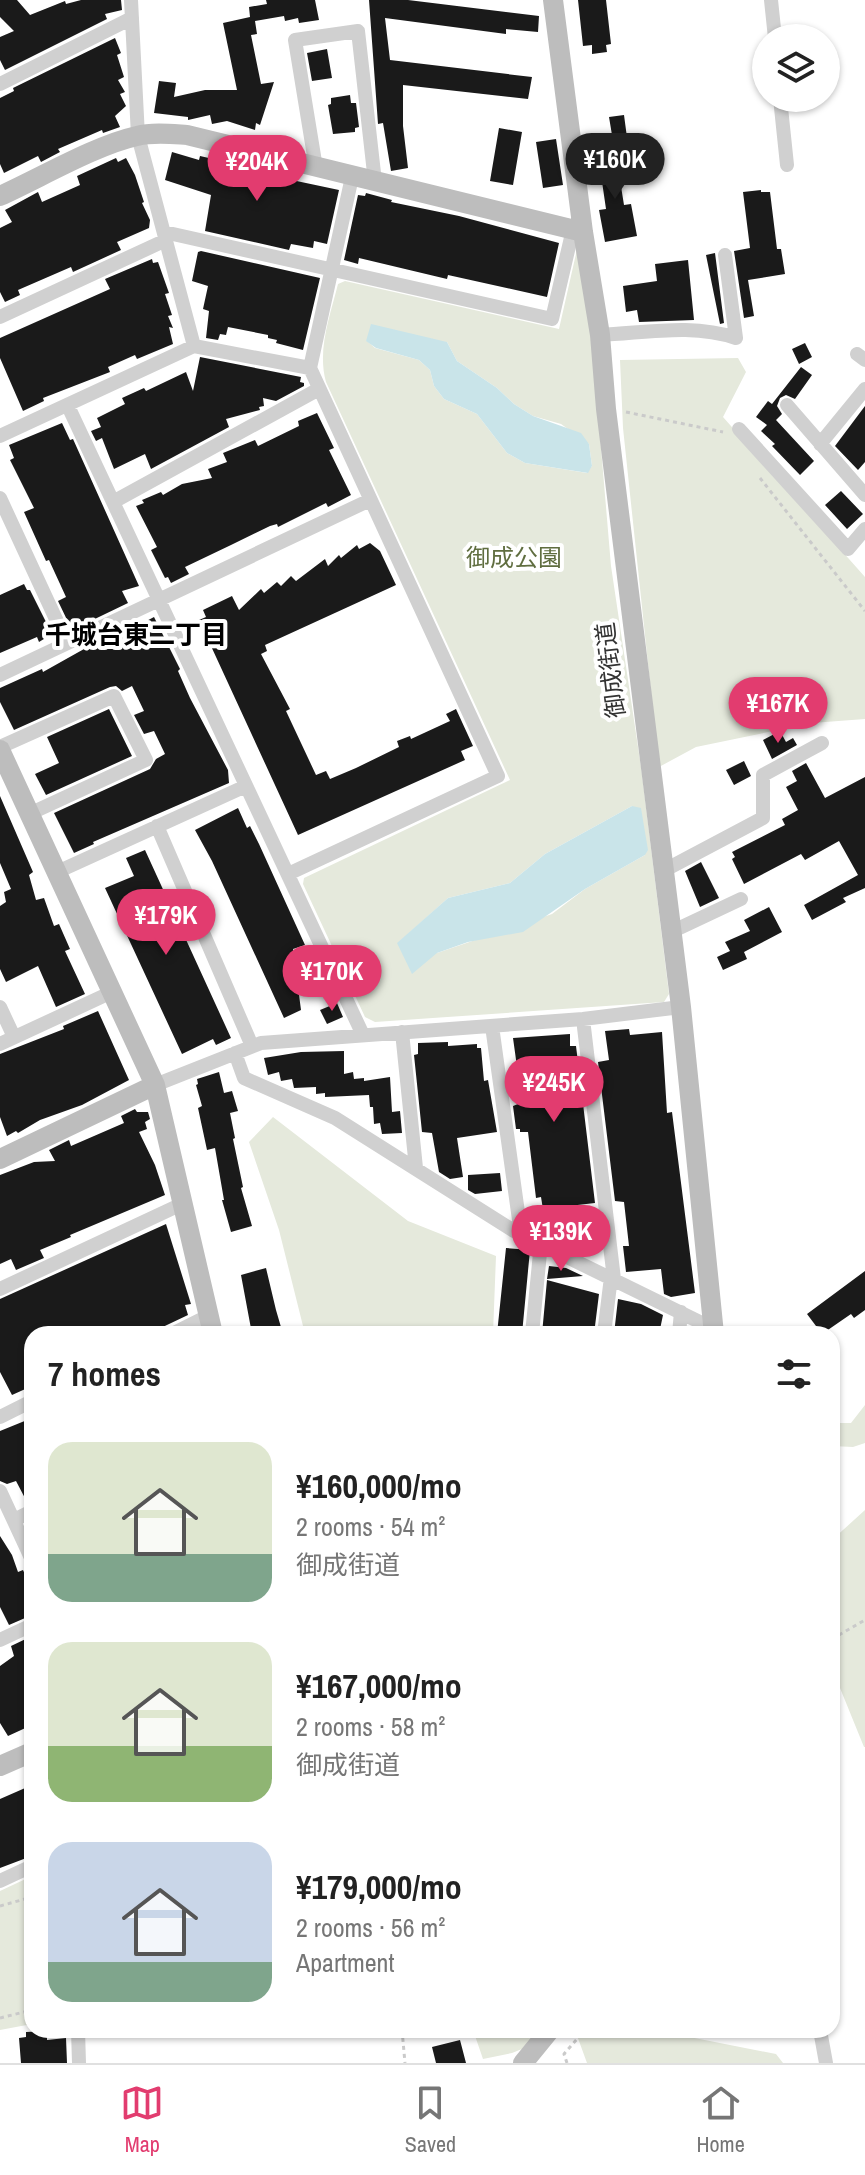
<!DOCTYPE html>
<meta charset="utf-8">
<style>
body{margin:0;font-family:"Archivo Narrow","Noto Sans JP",sans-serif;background:#f2f2f2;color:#222;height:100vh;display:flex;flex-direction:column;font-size:30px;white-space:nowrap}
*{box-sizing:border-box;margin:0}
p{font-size:26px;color:#767676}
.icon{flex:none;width:44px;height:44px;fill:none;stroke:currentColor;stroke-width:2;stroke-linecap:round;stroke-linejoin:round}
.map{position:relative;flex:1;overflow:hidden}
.details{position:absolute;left:24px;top:1326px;width:816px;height:712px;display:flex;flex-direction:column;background:#fff;border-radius:24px;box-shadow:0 2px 6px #0004}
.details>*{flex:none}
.fabs{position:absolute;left:752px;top:24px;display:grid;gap:16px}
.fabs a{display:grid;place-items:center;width:88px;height:88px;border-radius:50%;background:#fff;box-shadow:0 2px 6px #0004;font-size:40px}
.price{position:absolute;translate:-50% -68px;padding:0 18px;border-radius:28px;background:#e23c6f;color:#fff;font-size:26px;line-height:52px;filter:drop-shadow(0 2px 4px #0008)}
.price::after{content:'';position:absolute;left:50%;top:48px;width:24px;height:18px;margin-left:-12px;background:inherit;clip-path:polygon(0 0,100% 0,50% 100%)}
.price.active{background:#222;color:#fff}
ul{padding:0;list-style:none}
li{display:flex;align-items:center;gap:24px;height:200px;padding:0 24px}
li span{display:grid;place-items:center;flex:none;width:224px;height:160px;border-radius:24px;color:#555}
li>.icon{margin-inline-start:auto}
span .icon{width:96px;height:96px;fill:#fffc;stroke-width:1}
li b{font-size:34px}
h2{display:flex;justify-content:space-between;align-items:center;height:96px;padding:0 24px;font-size:34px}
.tab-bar{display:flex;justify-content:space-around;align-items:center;height:112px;border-top:2px solid #e0e0e0;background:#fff;font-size:22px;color:#767676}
.tab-bar a{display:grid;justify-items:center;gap:4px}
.tab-bar .active{color:#e23c6f}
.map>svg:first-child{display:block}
.green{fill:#e5e9dc;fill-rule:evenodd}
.water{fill:#c9e4e9}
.building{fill:#1a1a1a}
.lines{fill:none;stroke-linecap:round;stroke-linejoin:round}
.path{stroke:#cacaca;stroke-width:3;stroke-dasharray:4 4;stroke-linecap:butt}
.street{stroke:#d0d0d0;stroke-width:14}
.secondary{stroke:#bdbdbd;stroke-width:20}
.labels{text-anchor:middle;stroke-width:8;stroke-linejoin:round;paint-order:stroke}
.park-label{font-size:24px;fill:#606e40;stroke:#fff}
.street-label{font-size:24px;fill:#333;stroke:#fff}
.neighbourhood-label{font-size:26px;font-weight:bold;fill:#000;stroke:#fff}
</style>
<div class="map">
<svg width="865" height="2063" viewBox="0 0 865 2063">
<rect width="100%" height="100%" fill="#fff"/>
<!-- green -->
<path class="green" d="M578 245 591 330 611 566 641 767 669 994 664 1002 375 1022 365 1017 303 884 304 878 510 780 326 382C317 350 330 316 338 284L345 281 559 329ZM366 340 447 342 457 361 497 388 514 404 533 416 561 424 589 444 592 466 587 473 525 463 507 453 477 414 444 399 434 386 430 370 419 360 375 348ZM632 806 645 855 585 889 552 914 437 953 398 943 448 898 510 883 545 854Z
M738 358 746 372 723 417 865 577V719L812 723 696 747 659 767 623 428 620 360Z
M273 1117 408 1221 496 1256 493 1334H305L279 1230 249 1142Z
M865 1405V1443L853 1447 832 1446V1423H851Z
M865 1510V1747H864L840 1688H832V1540Z
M32 1876V2024L0 2030V1891Z
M473 2030H569L512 2053 483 2059Z
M575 2030H654L776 2054 783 2063H587Z"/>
<!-- water -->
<path class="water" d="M371 324 447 342 457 361 497 388 514 404 533 416 581 433 589 444 592 466 588 473 525 463 507 453 477 414 444 399 434 386 430 370 419 360 376 348 366 341Z
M632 806 641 808 648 850 645 855 585 889 523 932 468 942 437 953 412 974 397 943 448 898 510 883 545 854Z"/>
<!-- building -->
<path class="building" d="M0 0H17L30 15 65 1 66 4 81 0H121L122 10 105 14 107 19 5 70 0 60V37L14 31 0 17Z
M266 0H315L319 20 299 23 298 18 285 21 284 16 255 21 257 34 251 35 261 84 274 82 260 125 256 123 255 130 227 121 212 124 210 115 188 120V117L154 113 159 81 176 83 174 97 205 90H237L223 23 250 17 249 7 267 4Z
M369 0H408L539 16 538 32 506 29V34L385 18 390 60 532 77 528 99 403 85V126L408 168 391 171 383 123 378 124Z
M578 0H606L611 44 606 45 607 52 592 54V45L583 46Z
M115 38 121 53 117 55 124 77 118 80 125 92 120 94 126 106 115 116 120 127 103 133 102 130 58 149 60 152 41 162 38 156 4 173 0 164V98L14 91 13 88Z
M327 49 332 78 312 81 307 53Z
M350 95 351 103H356L359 127 355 128V132L333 134 328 105 331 104V98Z
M624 115 628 145 614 147 609 117Z
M499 128 522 132 513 185 490 181Z
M556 139 563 185 543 188 536 142Z
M620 151 623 173 619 174 624 205 631 204 637 236 605 242 599 210 606 209 598 154Z
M172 152 199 160 200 156 235 164 250 167 249 171 339 190 327 244 314 241 313 248 291 244 289 250 205 231 211 195 165 180Z
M116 158 118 162 126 158 135 175 144 202 142 203 150 220 149 228 117 242 121 250 73 272 71 267 18 290 20 295 5 302 0 292V228L12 222 5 210 38 192 42 202 80 185 77 176Z
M761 190V192H770L777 249H781L785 274 748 280 754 316 744 318 734 251 750 248 743 192Z
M366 193 392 200 391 202 459 216 559 243 547 297 448 275 447 279 359 258 358 264 344 260 358 195 365 196Z
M201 251 320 278 303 350 276 343 277 340 268 338V335L228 327 226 335 220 334 218 340 206 338 209 311 203 309 208 286 192 281 198 252Z
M715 253 724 323 720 324 706 255Z
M152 259 153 263 158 262 169 293 165 294 172 315 168 316 173 328 169 327 173 344 137 359 135 355 108 367 110 372 43 398 44 401 23 411 0 358V338L110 289 105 279Z
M688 260 694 320 639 322 637 310 626 312 623 286 657 281 655 264Z
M805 343 812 357 799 364 792 349Z
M200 357 301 377 300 382 304 383V386L276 401 263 398 264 406 259 407 260 410 226 419 229 427 151 469 145 454 114 469 102 438 96 441 91 431 101 427 97 418 125 404 122 398 144 388 146 391 186 372 193 391Z
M801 367 812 375 795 399 786 395 780 398 777 406 782 414 776 420 814 461 800 475 772 446 775 444 761 431 767 425 756 417 768 401 772 404Z
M865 406V462L858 470 835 446Z
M317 413 334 448 329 450 351 495 328 507 326 503 278 527 277 524 270 526 231 545 185 567 189 574 171 583 168 577 165 578 151 550 157 547 136 506 144 503 142 500 161 492 163 495 182 484 212 478 208 469 227 462 223 453 255 440 258 446 299 426 298 421Z
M62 423 70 440 73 439 139 586 122 591 128 603 74 629 72 623 69 624 58 601 66 597 49 560 46 561 24 512 34 508 10 460 14 458 9 445Z
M841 491 863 514 847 529 825 505Z
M370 543 380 551 396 585 265 645 267 651 261 654 290 709 286 711 316 775 326 771 330 779 356 768 399 747 397 741 410 736 411 739 450 721 446 714 456 709 473 746 461 751 465 760 298 835 199 620 206 617 203 610 232 596 239 610 261 589 264 593 277 582 281 586 291 576 296 581 325 559 328 566 339 555 341 558 357 545 359 549Z
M24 584 27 590H30L52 634 39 642 37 637 0 653V595Z
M154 617 180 669 178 671 190 698 228 770 229 783 93 842 94 844 74 853 54 813 150 769 156 759 165 754 154 731 144 734 134 715 144 711 132 686 122 691 116 686 110 687 14 730 0 702V688L42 669 43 672 84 649 83 647 137 621 139 625Z
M109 709 132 756 46 795 35 774 59 763 47 737Z
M780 731 786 742 793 738 797 745 772 759 763 740Z
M744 761 751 776 734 785 726 770Z
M806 763 825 798 865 777V888L843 898 846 902 812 920 804 905 858 875 839 841 805 860 801 854 744 884 732 859 735 857 732 852 785 825 782 819 798 810 786 787 797 781 792 771Z
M0 796 33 872 29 875 36 900 44 898 54 926 59 924 70 949 65 951 85 994 56 1007 38 966 6 982 0 969V906L6 902 4 892 11 889 0 863Z
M238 808 247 828 250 826 259 844 305 945 293 949 301 1010 284 1018 212 861 195 830Z
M145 850 231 1038 216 1045 213 1039 182 1054 105 888 134 876 126 858Z
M701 862 719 898 700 907 685 871Z
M769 907 782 932 744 952 747 959 723 970 717 957 730 951 725 942 750 931 744 920Z
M337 1003 343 1017 327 1024 320 1010Z
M98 1011 129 1080 82 1105 40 1120 18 1133 16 1131 7 1136 0 1117V1054L64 1029 63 1026Z
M629 1029 630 1035 662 1032 667 1113 672 1112 695 1293 671 1297 664 1294 661 1269 626 1272 623 1246H629L624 1202 615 1201 598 1062 609 1060 605 1031Z
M570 1034V1046H576L595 1203 560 1207 564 1231 547 1234 541 1197 536 1198 528 1132H520V1129H516L513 1106 518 1104 516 1074H518L513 1038Z
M448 1042V1046L477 1044V1048H481L484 1081 488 1080 497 1132 457 1138 463 1177 450 1179 439 1172 432 1133 422 1132 414 1055 418 1054V1043Z
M344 1051V1074L353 1072 354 1079 364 1078V1081L390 1077 392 1112 400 1111 402 1133 382 1134 380 1123 374 1124 373 1107H370L369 1095 325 1097V1093L316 1094V1087L294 1088 292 1079 281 1081 279 1072 268 1075 264 1058 301 1052Z
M219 1072 224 1093 232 1091 238 1111 230 1113 235 1138 233 1139 243 1187 241 1188 252 1226 231 1232 222 1200H224L215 1148 207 1150 198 1108 202 1106 196 1085 198 1084 197 1079Z
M135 1109 137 1112H148L150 1119 145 1122 147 1129 139 1132 155 1165 165 1195 70 1235 71 1237 40 1250 44 1258 16 1270 11 1259 0 1264V1175L34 1162 55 1161 49 1150 69 1140 71 1146 124 1123 121 1116Z
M500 1173 502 1191 475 1194 468 1190V1175Z
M166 1224 191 1304 185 1305 188 1315 148 1334H32V1386L12 1395 0 1372V1299Z
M506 1248 530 1250 522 1334H497Z
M549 1266 566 1268 583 1276 547 1279Z
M266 1268 276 1310 283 1334H252L241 1275Z
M865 1271V1310L854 1318 851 1314 822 1334 807 1314Z
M547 1280 599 1294 594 1334H542Z
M618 1299 641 1304 663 1315 659 1334H614Z
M32 1418V1501L27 1502 16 1481 7 1484 0 1481V1431Z
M0 1536 12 1555 18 1572 23 1570 32 1590V1615L9 1625 0 1607Z
M32 1636V1725L8 1736 0 1723V1666L14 1656 11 1646Z
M32 1785V1848L27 1851 29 1857 0 1868V1799Z
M47 2031V2040L66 2038 67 2063H21L19 2038 26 2037V2032Z
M460 2040 466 2063H436L432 2047Z"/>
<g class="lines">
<!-- path -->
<path class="path" d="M626 412 723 432
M760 478 865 611
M832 1639 865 1620
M0 1906 32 1897
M0 2018 32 2010
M402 2030 405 2063
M567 2063 564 2054 585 2030"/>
<!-- street -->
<path class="street" d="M131 0 138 136 194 346
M771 0 775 38
M0 84 132 18
M780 98 787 165
M316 168 295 40 358 31 375 182
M164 232 552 319 573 229
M0 317 166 240
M600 335C646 333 692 323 736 338L725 255
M857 354 865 360
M787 405 865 495
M68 406 363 1035
M739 429 848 549 865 529
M0 436 194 346 310 368
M820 444 865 389
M0 498 67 643
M113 502 319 389
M0 675 370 500
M0 747 114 696 146 760 29 814
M157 826 252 1046
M663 871 763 818V775L822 743
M57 872 246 786
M288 874 498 776 310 368 352 177
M671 932 741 899
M0 1007 14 1037
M583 1019 614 1279
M492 1026 521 1234
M402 1032 416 1168
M0 1044 112 992
M235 1053 244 1078 335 1118 514 1231 714 1329
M155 1085 261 1043 583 1019 681 1007
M0 1289 184 1203
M172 1334 208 1316
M532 1334 541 1243
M604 1334 611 1277
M679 1334 681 1312
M0 1417 32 1401
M0 1491 32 1560
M14 1520 32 1511
M0 1640 32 1625
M0 1881 32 1866
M78 2030 79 2063
M820 2030 826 2063"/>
<!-- secondary -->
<path class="secondary" d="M553 0 583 232 600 335 606 409 681 1007 714 1334
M0 196C40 178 96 145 137 136 153 132 171 134 187 135L583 232
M0 750 155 1085 213 1334
M0 1159 155 1085
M0 1766 32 1752
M523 2063 550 2030"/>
</g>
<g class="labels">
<!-- park labels -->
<g class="park-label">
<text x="514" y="566">御成公園</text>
</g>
<!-- street labels -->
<g class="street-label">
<text transform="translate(611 670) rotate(-97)" y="8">御成街道</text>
</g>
<!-- neighbourhood labels -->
<g class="neighbourhood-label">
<text x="136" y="644">千城台東二丁目</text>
</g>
</g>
</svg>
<div class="fabs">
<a><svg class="icon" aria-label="layers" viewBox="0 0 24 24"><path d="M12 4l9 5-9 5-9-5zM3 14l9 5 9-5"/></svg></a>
</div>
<b class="price active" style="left:615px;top:201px">¥160K</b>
<b class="price" style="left:257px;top:203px">¥204K</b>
<b class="price" style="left:778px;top:745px">¥167K</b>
<b class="price" style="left:166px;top:957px">¥179K</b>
<b class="price" style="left:332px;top:1013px">¥170K</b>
<b class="price" style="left:554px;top:1124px">¥245K</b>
<b class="price" style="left:561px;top:1273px">¥139K</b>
<section class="details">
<h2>7 homes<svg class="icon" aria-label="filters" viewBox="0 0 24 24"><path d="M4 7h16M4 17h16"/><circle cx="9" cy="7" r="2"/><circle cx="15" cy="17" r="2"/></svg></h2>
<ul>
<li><span style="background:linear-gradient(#dfe7d0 70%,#7fa58c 0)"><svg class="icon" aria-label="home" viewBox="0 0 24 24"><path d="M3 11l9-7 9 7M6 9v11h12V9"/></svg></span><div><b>¥160,000/mo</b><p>2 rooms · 54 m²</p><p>御成街道</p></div></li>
<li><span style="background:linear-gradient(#dfe7d0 65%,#8fb573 0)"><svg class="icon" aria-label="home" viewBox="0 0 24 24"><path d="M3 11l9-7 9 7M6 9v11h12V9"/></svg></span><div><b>¥167,000/mo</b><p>2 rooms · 58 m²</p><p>御成街道</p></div></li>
<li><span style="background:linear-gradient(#c9d6e8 75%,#7fa58c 0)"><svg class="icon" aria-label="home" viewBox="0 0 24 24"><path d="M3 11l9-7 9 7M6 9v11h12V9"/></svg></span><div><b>¥179,000/mo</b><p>2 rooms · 56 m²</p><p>Apartment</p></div></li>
</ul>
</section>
</div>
<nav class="tab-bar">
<a class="active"><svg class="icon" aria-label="map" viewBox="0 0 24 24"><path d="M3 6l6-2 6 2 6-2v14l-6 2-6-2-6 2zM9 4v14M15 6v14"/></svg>Map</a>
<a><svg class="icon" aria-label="saved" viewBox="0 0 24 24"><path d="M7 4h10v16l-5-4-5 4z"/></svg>Saved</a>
<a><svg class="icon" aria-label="home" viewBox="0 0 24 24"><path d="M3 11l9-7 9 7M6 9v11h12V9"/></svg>Home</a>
</nav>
